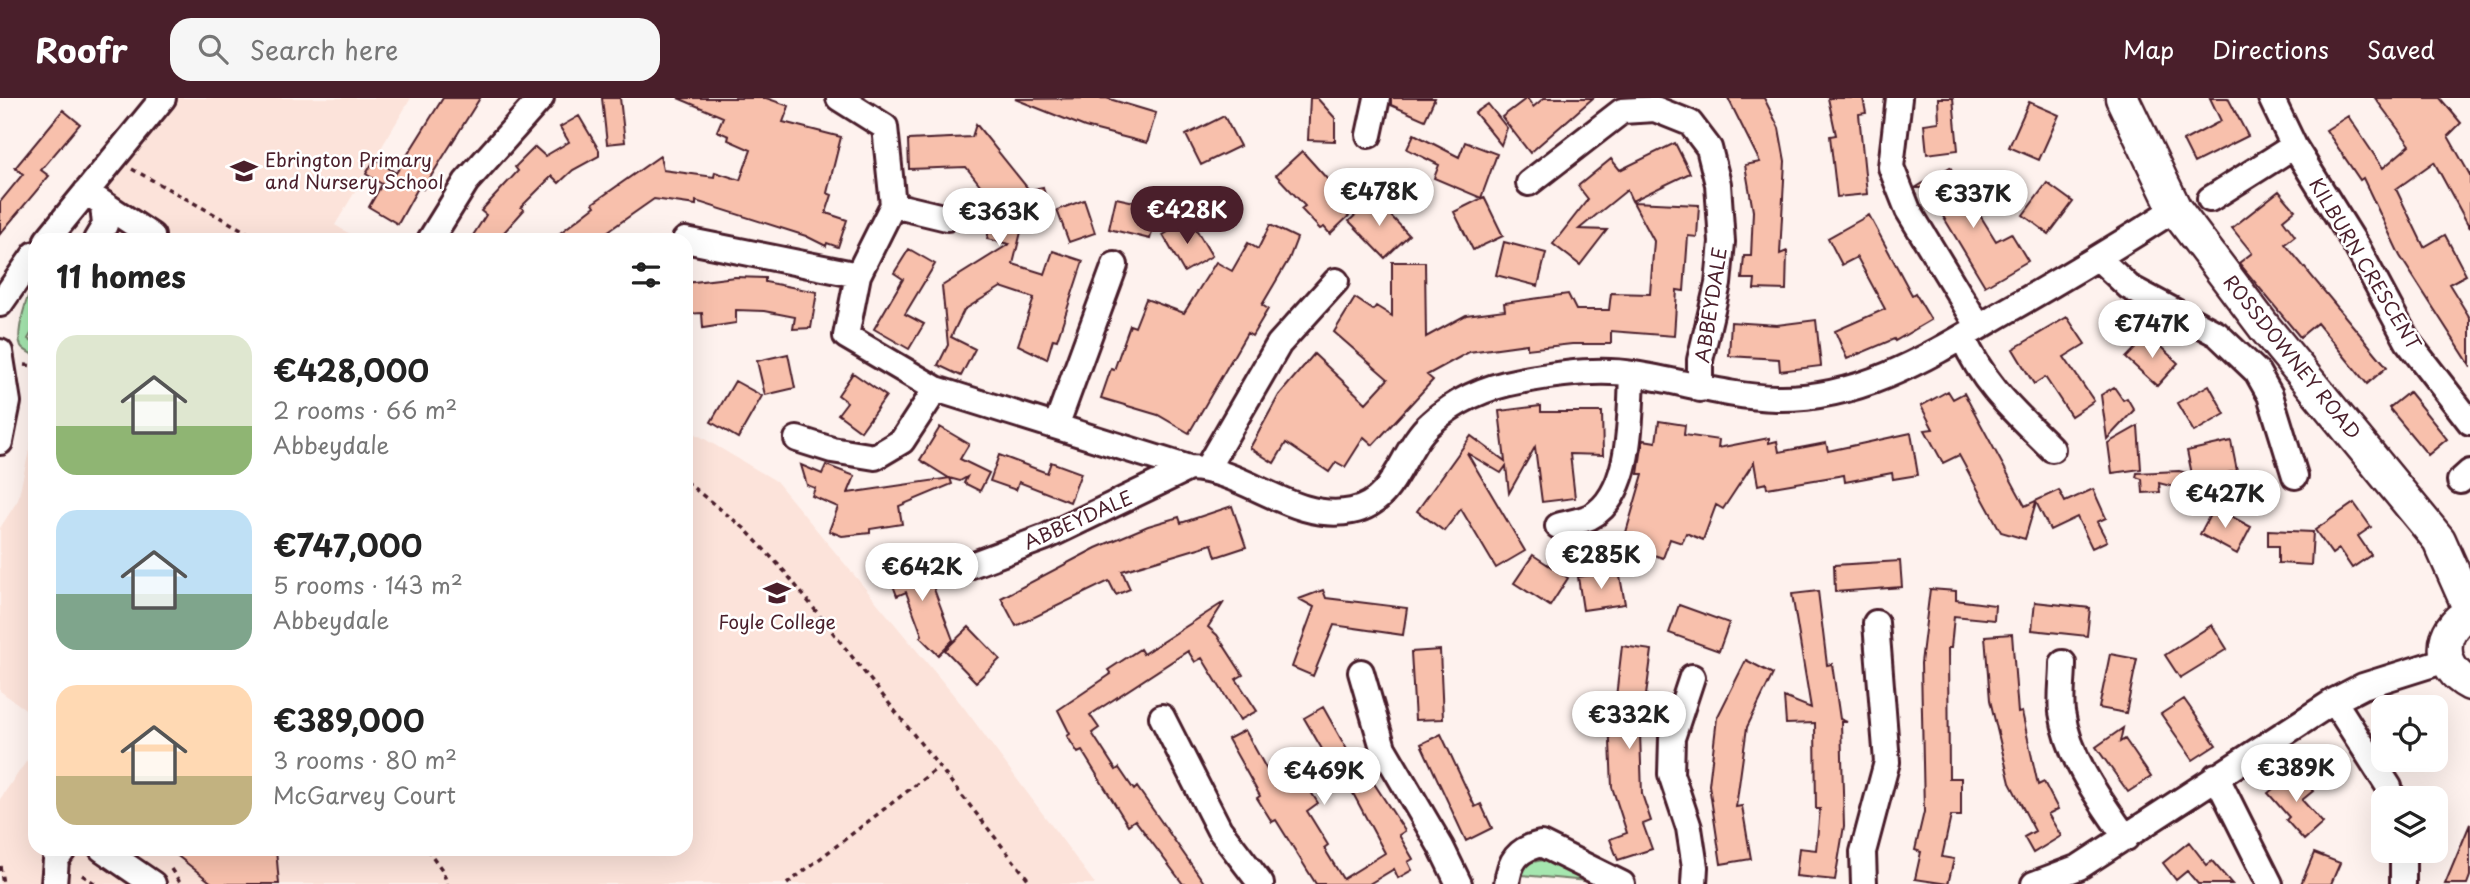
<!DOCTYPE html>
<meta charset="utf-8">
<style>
body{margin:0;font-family:"Playpen Sans",sans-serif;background:#f6f6f6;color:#222;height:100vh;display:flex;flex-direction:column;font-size:26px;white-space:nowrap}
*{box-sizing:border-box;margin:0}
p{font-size:23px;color:#767676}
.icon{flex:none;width:38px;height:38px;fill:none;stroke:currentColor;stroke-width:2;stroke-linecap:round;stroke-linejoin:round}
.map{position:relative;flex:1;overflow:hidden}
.drawer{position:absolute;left:28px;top:135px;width:665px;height:623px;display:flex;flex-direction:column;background:#fff;border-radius:21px;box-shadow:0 7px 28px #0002}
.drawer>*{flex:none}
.fabs{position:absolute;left:2371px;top:597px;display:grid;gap:14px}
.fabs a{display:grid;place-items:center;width:77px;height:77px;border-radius:14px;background:#fff;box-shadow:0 7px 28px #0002;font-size:35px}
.price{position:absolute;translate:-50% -60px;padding:0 16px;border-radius:24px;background:#fff;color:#222;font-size:23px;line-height:46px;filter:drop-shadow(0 2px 4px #0008)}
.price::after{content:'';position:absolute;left:50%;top:42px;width:21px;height:16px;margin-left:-10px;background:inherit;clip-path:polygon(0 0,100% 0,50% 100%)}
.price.current{background:#4a1f2b;color:#fff}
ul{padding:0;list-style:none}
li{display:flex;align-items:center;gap:21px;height:175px;padding:0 28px}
li span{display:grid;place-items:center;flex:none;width:196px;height:140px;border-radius:21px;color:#555}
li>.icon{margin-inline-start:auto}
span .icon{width:84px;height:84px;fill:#fffc;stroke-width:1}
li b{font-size:30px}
h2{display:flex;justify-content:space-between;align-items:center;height:84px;padding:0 28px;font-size:30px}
header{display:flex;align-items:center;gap:42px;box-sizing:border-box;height:98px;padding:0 35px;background:#4a1f2b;color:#fff}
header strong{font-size:33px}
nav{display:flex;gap:38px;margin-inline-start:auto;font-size:24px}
.search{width:490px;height:63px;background:#f6f6f6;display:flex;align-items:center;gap:18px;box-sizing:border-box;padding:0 24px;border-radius:21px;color:#767676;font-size:26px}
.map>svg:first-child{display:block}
.built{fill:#fce3da}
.green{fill:#a5e6af;stroke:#78826d;stroke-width:2}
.building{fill:#f8c0ac;stroke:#4a1f2b;stroke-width:2}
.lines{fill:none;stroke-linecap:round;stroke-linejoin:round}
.minor-casing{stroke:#4a1f2b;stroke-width:30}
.major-casing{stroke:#4a1f2b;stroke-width:37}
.path{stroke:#4a1f2b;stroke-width:3.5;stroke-dasharray:5 5;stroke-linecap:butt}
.minor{stroke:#fff;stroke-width:24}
.major{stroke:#fff;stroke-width:32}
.labels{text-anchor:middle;stroke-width:5;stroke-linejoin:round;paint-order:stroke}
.poi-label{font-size:19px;fill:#4a1f2b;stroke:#fff;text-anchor:start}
.street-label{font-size:19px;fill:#4a1f2b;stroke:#fff}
</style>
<header>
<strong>Roofr</strong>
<div class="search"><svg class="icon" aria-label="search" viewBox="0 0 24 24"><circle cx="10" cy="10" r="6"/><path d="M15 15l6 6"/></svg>Search here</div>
<nav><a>Map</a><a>Directions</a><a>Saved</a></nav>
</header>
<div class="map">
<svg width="2470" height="786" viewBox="0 0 2470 786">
<rect width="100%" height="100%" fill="#fef2ee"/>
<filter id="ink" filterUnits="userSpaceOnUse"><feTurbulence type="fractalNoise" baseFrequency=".0143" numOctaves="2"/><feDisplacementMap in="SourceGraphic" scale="14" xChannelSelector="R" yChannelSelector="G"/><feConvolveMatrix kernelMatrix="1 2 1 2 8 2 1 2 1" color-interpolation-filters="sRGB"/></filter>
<g filter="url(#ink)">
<!-- built -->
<path class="built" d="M178 0H411L335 127 360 142H85L109 100 107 89Z
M35 282V618L0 593V430L18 402 34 330Z
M686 330 776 383 962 607 1095 786H0V701L35 651V751H686Z"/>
<!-- green -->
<path class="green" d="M35 185V229L28 241 35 246V258C30 255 23 252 21 248 15 236 27 195 35 185Z
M1543 762 1594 781 1587 783 1522 777 1523 766Z"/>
<!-- building -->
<path class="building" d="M443 0H480L423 91 419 88 398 126 369 109 382 86 366 76 375 61 396 75Z
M602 0H620L625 44 607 46Z
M678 0H766L789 8 783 24 841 39 827 95 832 97 826 115 847 122 838 149 827 145 826 148 806 138 696 103V107L654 101 607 134 613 142H551L595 108 593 105 660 58 663 72 714 79 715 74 740 82 751 52 728 42 729 38 717 33 723 19Z
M1106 0 1156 15 1147 45 1085 29 1015 1Z
M1310 0H1317L1335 20V43L1308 42Z
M1391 0H1435L1425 22 1391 7Z
M1527 0 1533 9 1544 0H1593L1530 55 1502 19Z
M1728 0H1764L1779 30 1785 63 1780 156 1787 153 1786 192 1754 191 1755 181H1742L1744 158H1751L1753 113 1745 67 1760 64Z
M1828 0H1863L1866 15 1859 16 1867 96 1837 99 1830 38 1836 37Z
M1938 0H1953L1958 52 1927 56 1924 26 1939 24Z
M2210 0H2228L2248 38 2194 65 2183 43 2221 23Z
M2375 0H2440L2461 25 2448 38 2470 77V130L2434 64 2396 91 2424 149 2445 137 2466 177 2449 186 2470 220V267L2400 158 2363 80 2360 82 2326 32 2348 18 2383 70 2410 47Z
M2029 4 2059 17 2039 62 2009 49Z
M1488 6 1507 30 1501 47 1475 15Z
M63 12 80 26 41 72 49 78 0 136V104L23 76 15 70Z
M579 18 599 52V58L573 72 559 85 552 78 521 109 524 112 497 142H470L486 117 481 113 518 73 515 69 535 49 545 58 569 44 560 29Z
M1224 18 1240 48 1201 67 1186 37Z
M976 26 1029 92 1043 89 1048 109 1026 114 1013 166 1045 176 1053 153 1083 163 1057 242 1053 241 1047 261 1018 247 1034 200 1001 189 964 212 951 239 975 251 961 278 938 267 948 247 942 188 1009 146 987 141 995 106 966 69 909 71 908 42 972 39Z
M1414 36 1459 59 1465 44 1497 56 1481 100 1434 80 1439 67 1407 51Z
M1675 45 1690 75 1632 103 1627 92 1579 131 1607 132 1580 167 1553 146 1588 101 1578 88 1611 61 1620 72Z
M1302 53 1355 112 1330 136 1324 129 1320 131 1301 111 1305 108 1276 77Z
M1950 69 1996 143 2011 135 2028 163 1985 188 1926 90H1915Z
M2047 85 2073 104 2049 136 2023 117Z
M2279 93 2295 112 2283 122 2295 138 2285 146 2387 269 2367 286 2317 225 2300 239 2239 165 2252 155 2232 130Z
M1484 99 1503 138 1473 152 1454 114Z
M1116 100 1158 109 1150 141 1109 131Z
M1374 100 1409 137 1385 160 1349 123Z
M1084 102 1095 135 1069 144 1057 112Z
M1633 104 1699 107 1697 139 1688 138 1684 193 1677 192 1674 238 1611 233V246H1572L1527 251V246L1469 254 1427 277 1433 282 1373 347 1364 339 1345 369 1336 364 1329 374 1286 345 1274 365 1250 350 1279 297 1314 256 1366 305 1388 281 1334 234 1355 200 1373 212 1376 208 1392 218V164H1425L1426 239 1466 217 1505 212 1504 205 1568 196 1576 212H1609L1611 195 1650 196 1654 143Z
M1869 117 1912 197 1915 195 1931 222 1895 243 1894 241 1847 261 1835 233 1885 211 1857 159 1842 167 1828 140Z
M1190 121 1212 158 1184 174 1163 137Z
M1270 127 1297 140 1289 161 1262 207 1268 211 1252 238 1247 235 1189 335 1158 317 1101 300 1111 271 1114 272 1130 227 1135 229 1146 201 1184 215 1216 164 1232 173 1248 145 1258 151Z
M1504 144 1546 155 1538 188 1496 177Z
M909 151 935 166 905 216 924 226 909 251 874 231 903 181 894 175Z
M735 179 765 180V184L817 194 811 230 793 231 795 219 764 213 736 212V225L703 230 702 215 686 216V185Z
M2067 219 2085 246 2064 259 2094 303 2071 318 2045 279 2034 286 2013 251Z
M1816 222 1821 268 1780 273 1779 261 1729 258 1731 224 1777 227Z
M2148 237 2178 265 2157 288 2126 260Z
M788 256 795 290 765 297 757 263Z
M853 275 886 298 861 333 838 316 847 304 838 297Z
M735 283 762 298 738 340 711 324Z
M2209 287 2225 316 2194 334 2177 305Z
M2114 289 2123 302 2127 300 2134 312 2107 341 2101 297Z
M1948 293 1953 301 1964 295 2025 408 2059 392 2065 404 2093 391 2106 420 2097 424 2107 443 2092 450 2077 419 2050 432 2036 404 2025 441 2001 434 1959 357 1943 365 1925 332 1933 331 1921 308Z
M2409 294 2447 341 2428 357 2389 310Z
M1541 308V314H1602L1603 357 1570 356 1575 400 1542 404 1535 349 1509 395 1506 368 1501 375 1467 355 1525 453 1496 470 1461 411 1444 433 1417 413 1471 338 1505 363 1499 313Z
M1659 323 1685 327 1684 337 1719 342 1718 350 1769 340V345L1777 343 1779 354 1826 345 1828 353 1911 335 1918 377 1893 381 1892 375 1845 384 1844 377 1767 390 1766 385 1758 387 1754 364 1723 411 1716 407 1703 442 1686 435 1682 445 1670 441 1663 460 1654 457 1652 465 1620 455 1643 376H1638L1643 342 1656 344Z
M2138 328 2141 371 2112 375 2108 345Z
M940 329 969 346 960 361 989 375 980 393 964 385 967 379 960 383 949 380 920 362Z
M2231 343 2237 373 2222 376 2224 384 2186 392 2159 385 2160 394 2143 395 2142 381 2136 379 2137 375 2179 373 2192 376 2187 353Z
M999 357 1047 375 1051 364 1081 375 1070 404 1019 384 1016 392 990 383Z
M801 367 822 376 826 367 855 378 848 395 950 380 952 386 899 408 902 426 870 431V435L842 438 829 433 838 409 812 398 815 390 807 387Z
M2354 405 2371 429 2358 438 2371 457 2352 470 2339 451 2332 456 2315 432Z
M1232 408 1246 449 1216 459 1212 446 1122 473 1130 491 1116 497 1109 483 1016 528 1001 500 1096 450 1148 428 1179 419 1181 425Z
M2214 409 2251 429 2237 456 2200 436Z
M2268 432 2313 434 2311 467 2278 465V448H2268Z
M1533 457 1568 480 1550 508 1514 485Z
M922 459 953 542 938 557 920 539 922 537 906 494 897 498 886 468 907 460 910 480Z
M1900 463 1902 489 1835 494 1834 467Z
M1619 473 1625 506 1583 512 1578 479Z
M1930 491 1956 493V502L1995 507 1994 522 1954 518 1951 550H1948L1949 680H1961V718H1951L1942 759 1954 761 1948 786 1915 781 1921 754 1915 752 1924 714 1921 565Z
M1323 492 1326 500 1407 510 1403 537 1334 527 1313 578 1292 569 1314 509 1299 501Z
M1818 493 1827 567 1832 566 1840 621 1847 624H1841L1844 728 1835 782 1796 778 1799 750 1816 752 1820 711H1816L1815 625 1786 626 1784 599 1811 610 1792 496Z
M1224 504 1208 529 1217 537 1243 577 1236 581 1257 613 1240 622 1202 560 1195 564 1188 553 1090 617 1099 630 1092 635 1116 672 1119 670 1134 692 1137 689 1205 786H1183L1135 722 1128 727 1082 653 1078 655 1067 638 1070 636 1058 612 1111 576 1108 572 1140 551 1143 556Z
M2035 504 2090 510 2087 538 2032 532Z
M1679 507 1729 525 1719 553 1669 535Z
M2212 527 2227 551 2180 580 2165 557Z
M969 529 1000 561 976 584 945 552Z
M2012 536 2018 615 2022 614 2038 687 2044 684 2058 711 2048 716 2061 738 2033 755 2024 739 2035 733 2010 685 1990 602 1985 538Z
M1622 548 1652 552 1645 605 1639 604 1642 696 1651 723 1643 726 1652 751 1618 762 1610 741 1627 735 1612 689 1608 598 1616 599Z
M1440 552 1443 621 1415 622 1411 554Z
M2110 556 2137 561 2126 615 2099 610Z
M1746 562 1773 576 1747 629 1736 709 1742 708 1751 761 1721 766 1709 687 1717 620Z
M2184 601 2216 647 2193 662 2161 616Z
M1323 609 1354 664 1358 661 1405 733 1399 737 1413 761 1408 764 1412 772 1398 780 1394 771 1369 786H1316L1276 722 1272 724 1257 700 1260 698 1228 641 1245 632 1267 672 1284 660 1304 689 1307 688 1318 705 1307 713 1328 747 1324 750 1343 781 1385 755 1348 686 1344 689 1304 620Z
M2123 630 2120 644 2125 641 2151 679 2128 694 2096 649Z
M1441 636 1475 709 1481 706 1492 730 1466 743 1421 646Z
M2296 672 2313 693 2302 702 2323 725 2304 742 2286 722 2289 719 2268 695Z
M2470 726V778L2467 786H2445Z
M2189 744 2207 767 2212 763 2232 786H2198L2187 773 2176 782 2163 765Z
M169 751H276L279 786H213Z
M2314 755 2340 765 2331 786H2301Z"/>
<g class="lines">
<defs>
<path id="minor" d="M839 0 885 29 893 107 858 177 846 238 936 291 1189 370C1245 371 1293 425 1352 413 1397 404 1401 351 1431 325 1456 302 1486 289 1519 283 1555 276 1597 270 1634 276 1682 283 1727 299 1776 300 1864 302 1936 254 2010 211 2066 179 2121 146 2175 111
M1899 0 1891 69 1908 112 1979 229
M2271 0 2294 48 2357 149 2408 244 2470 324
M1369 37 1377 0
M1529 85 1622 13 1655 11 1690 25 1709 50 1718 86 1722 144 1718 186 1700 262V291
M86 94 152 138 150 142
M2210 101 2294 48
M893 107 947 120
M47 142 163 0
M96 142 105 127 103 107
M430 142 466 84 541 0
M685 142 858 177
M2098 160 2129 189 2217 236 2257 274 2270 297 2295 378
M0 206 35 156
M1963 240C1985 289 2014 313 2052 351
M0 254 8 304 0 344
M1056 328 1115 167
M797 341 832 352 875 359 902 343 936 291
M1207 370 1279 246 1336 183
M2460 383 2470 374
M1558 428C1568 425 1581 423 1590 419 1633 396 1630 317 1632 276
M966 469 1046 439 1189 370
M2063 565C2063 581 2060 599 2062 614 2069 662 2100 702 2126 740
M1361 574 1383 650 1441 749 1459 786
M1692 579 1672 640 1671 676 1689 730 1695 769 1694 786
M2334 603 2389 689 2392 700
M1162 619 1219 731 1261 786
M2216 678 2270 786
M102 751 153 786
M54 786 56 762 64 751
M1507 786C1509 763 1518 751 1541 746L1622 786
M1864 786 1863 754 1887 664 1876 525
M2034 786 2079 769 2334 603 2363 588 2446 562
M2403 786V752"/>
<path id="major" d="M2122 0 2175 111 2265 230 2439 442 2470 512
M2470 515C2437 531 2438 570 2470 586"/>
</defs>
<!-- minor casing -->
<use href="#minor" class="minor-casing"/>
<!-- major casing -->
<use href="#major" class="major-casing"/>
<!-- path -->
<path class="path" d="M132 71 261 142
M25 267 35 268
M686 384 744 430 785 474 1032 786
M427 751 443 773 447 786
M0 768 3 786
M171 771 181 786
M82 777 96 786
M787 786 940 668"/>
<!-- minor -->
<use href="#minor" class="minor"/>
<!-- major -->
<use href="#major" class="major"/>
</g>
</g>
<!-- icons -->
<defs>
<symbol id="school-bare" viewBox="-9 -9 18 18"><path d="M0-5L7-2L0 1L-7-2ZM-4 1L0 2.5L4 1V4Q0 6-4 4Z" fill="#4a1f2b" stroke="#fff" stroke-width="2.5" paint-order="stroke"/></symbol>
</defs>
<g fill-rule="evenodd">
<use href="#school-bare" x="225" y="54" width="38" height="38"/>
<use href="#school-bare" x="758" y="476" width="38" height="38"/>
</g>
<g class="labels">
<!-- poi labels -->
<g class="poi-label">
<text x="265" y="69">Ebrington Primary<tspan x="265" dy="22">and Nursery School</tspan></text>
<text x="777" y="531" text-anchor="middle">Foyle College</text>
</g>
<!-- street labels -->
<g class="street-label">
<text transform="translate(2365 166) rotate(59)" y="7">KILBURN CRESCENT</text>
<text transform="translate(1711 207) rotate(-81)" y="7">ABBEYDALE</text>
<text transform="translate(2292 259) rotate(51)" y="7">ROSSDOWNEY ROAD</text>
<text transform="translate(1078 422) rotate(-24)" y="7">ABBEYDALE</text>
</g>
</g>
</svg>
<div class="fabs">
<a><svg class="icon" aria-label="locate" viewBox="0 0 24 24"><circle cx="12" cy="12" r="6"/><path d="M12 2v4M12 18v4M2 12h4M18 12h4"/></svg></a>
<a><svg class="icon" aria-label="layers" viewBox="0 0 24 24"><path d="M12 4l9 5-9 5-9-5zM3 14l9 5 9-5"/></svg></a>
</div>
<b class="price" style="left:1379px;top:130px">€478K</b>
<b class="price" style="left:1973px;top:132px">€337K</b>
<b class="price current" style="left:1187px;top:148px">€428K</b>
<b class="price" style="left:999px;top:150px">€363K</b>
<b class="price" style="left:2152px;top:262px">€747K</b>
<b class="price" style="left:2225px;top:432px">€427K</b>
<b class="price" style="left:1601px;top:493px">€285K</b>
<b class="price" style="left:922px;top:505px">€642K</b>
<b class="price" style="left:1629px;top:653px">€332K</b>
<b class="price" style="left:2296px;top:706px">€389K</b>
<b class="price" style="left:1324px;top:709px">€469K</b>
<section class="drawer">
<h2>11 homes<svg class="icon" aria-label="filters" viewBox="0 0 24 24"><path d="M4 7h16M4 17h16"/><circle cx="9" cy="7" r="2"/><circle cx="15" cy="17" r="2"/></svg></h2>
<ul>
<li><span style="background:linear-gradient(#dfe7d0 65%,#8fb573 0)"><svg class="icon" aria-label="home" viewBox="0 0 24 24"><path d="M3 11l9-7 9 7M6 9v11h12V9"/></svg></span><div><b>€428,000</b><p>2 rooms · 66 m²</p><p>Abbeydale</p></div></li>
<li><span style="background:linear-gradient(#bfe0f5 60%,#7fa58c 0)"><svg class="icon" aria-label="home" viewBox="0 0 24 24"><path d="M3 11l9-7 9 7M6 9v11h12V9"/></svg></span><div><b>€747,000</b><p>5 rooms · 143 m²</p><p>Abbeydale</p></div></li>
<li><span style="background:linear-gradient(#ffd9b3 65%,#c2b280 0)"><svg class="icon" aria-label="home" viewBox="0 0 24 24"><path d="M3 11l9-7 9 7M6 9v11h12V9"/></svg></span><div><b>€389,000</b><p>3 rooms · 80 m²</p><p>McGarvey Court</p></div></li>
</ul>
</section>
</div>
